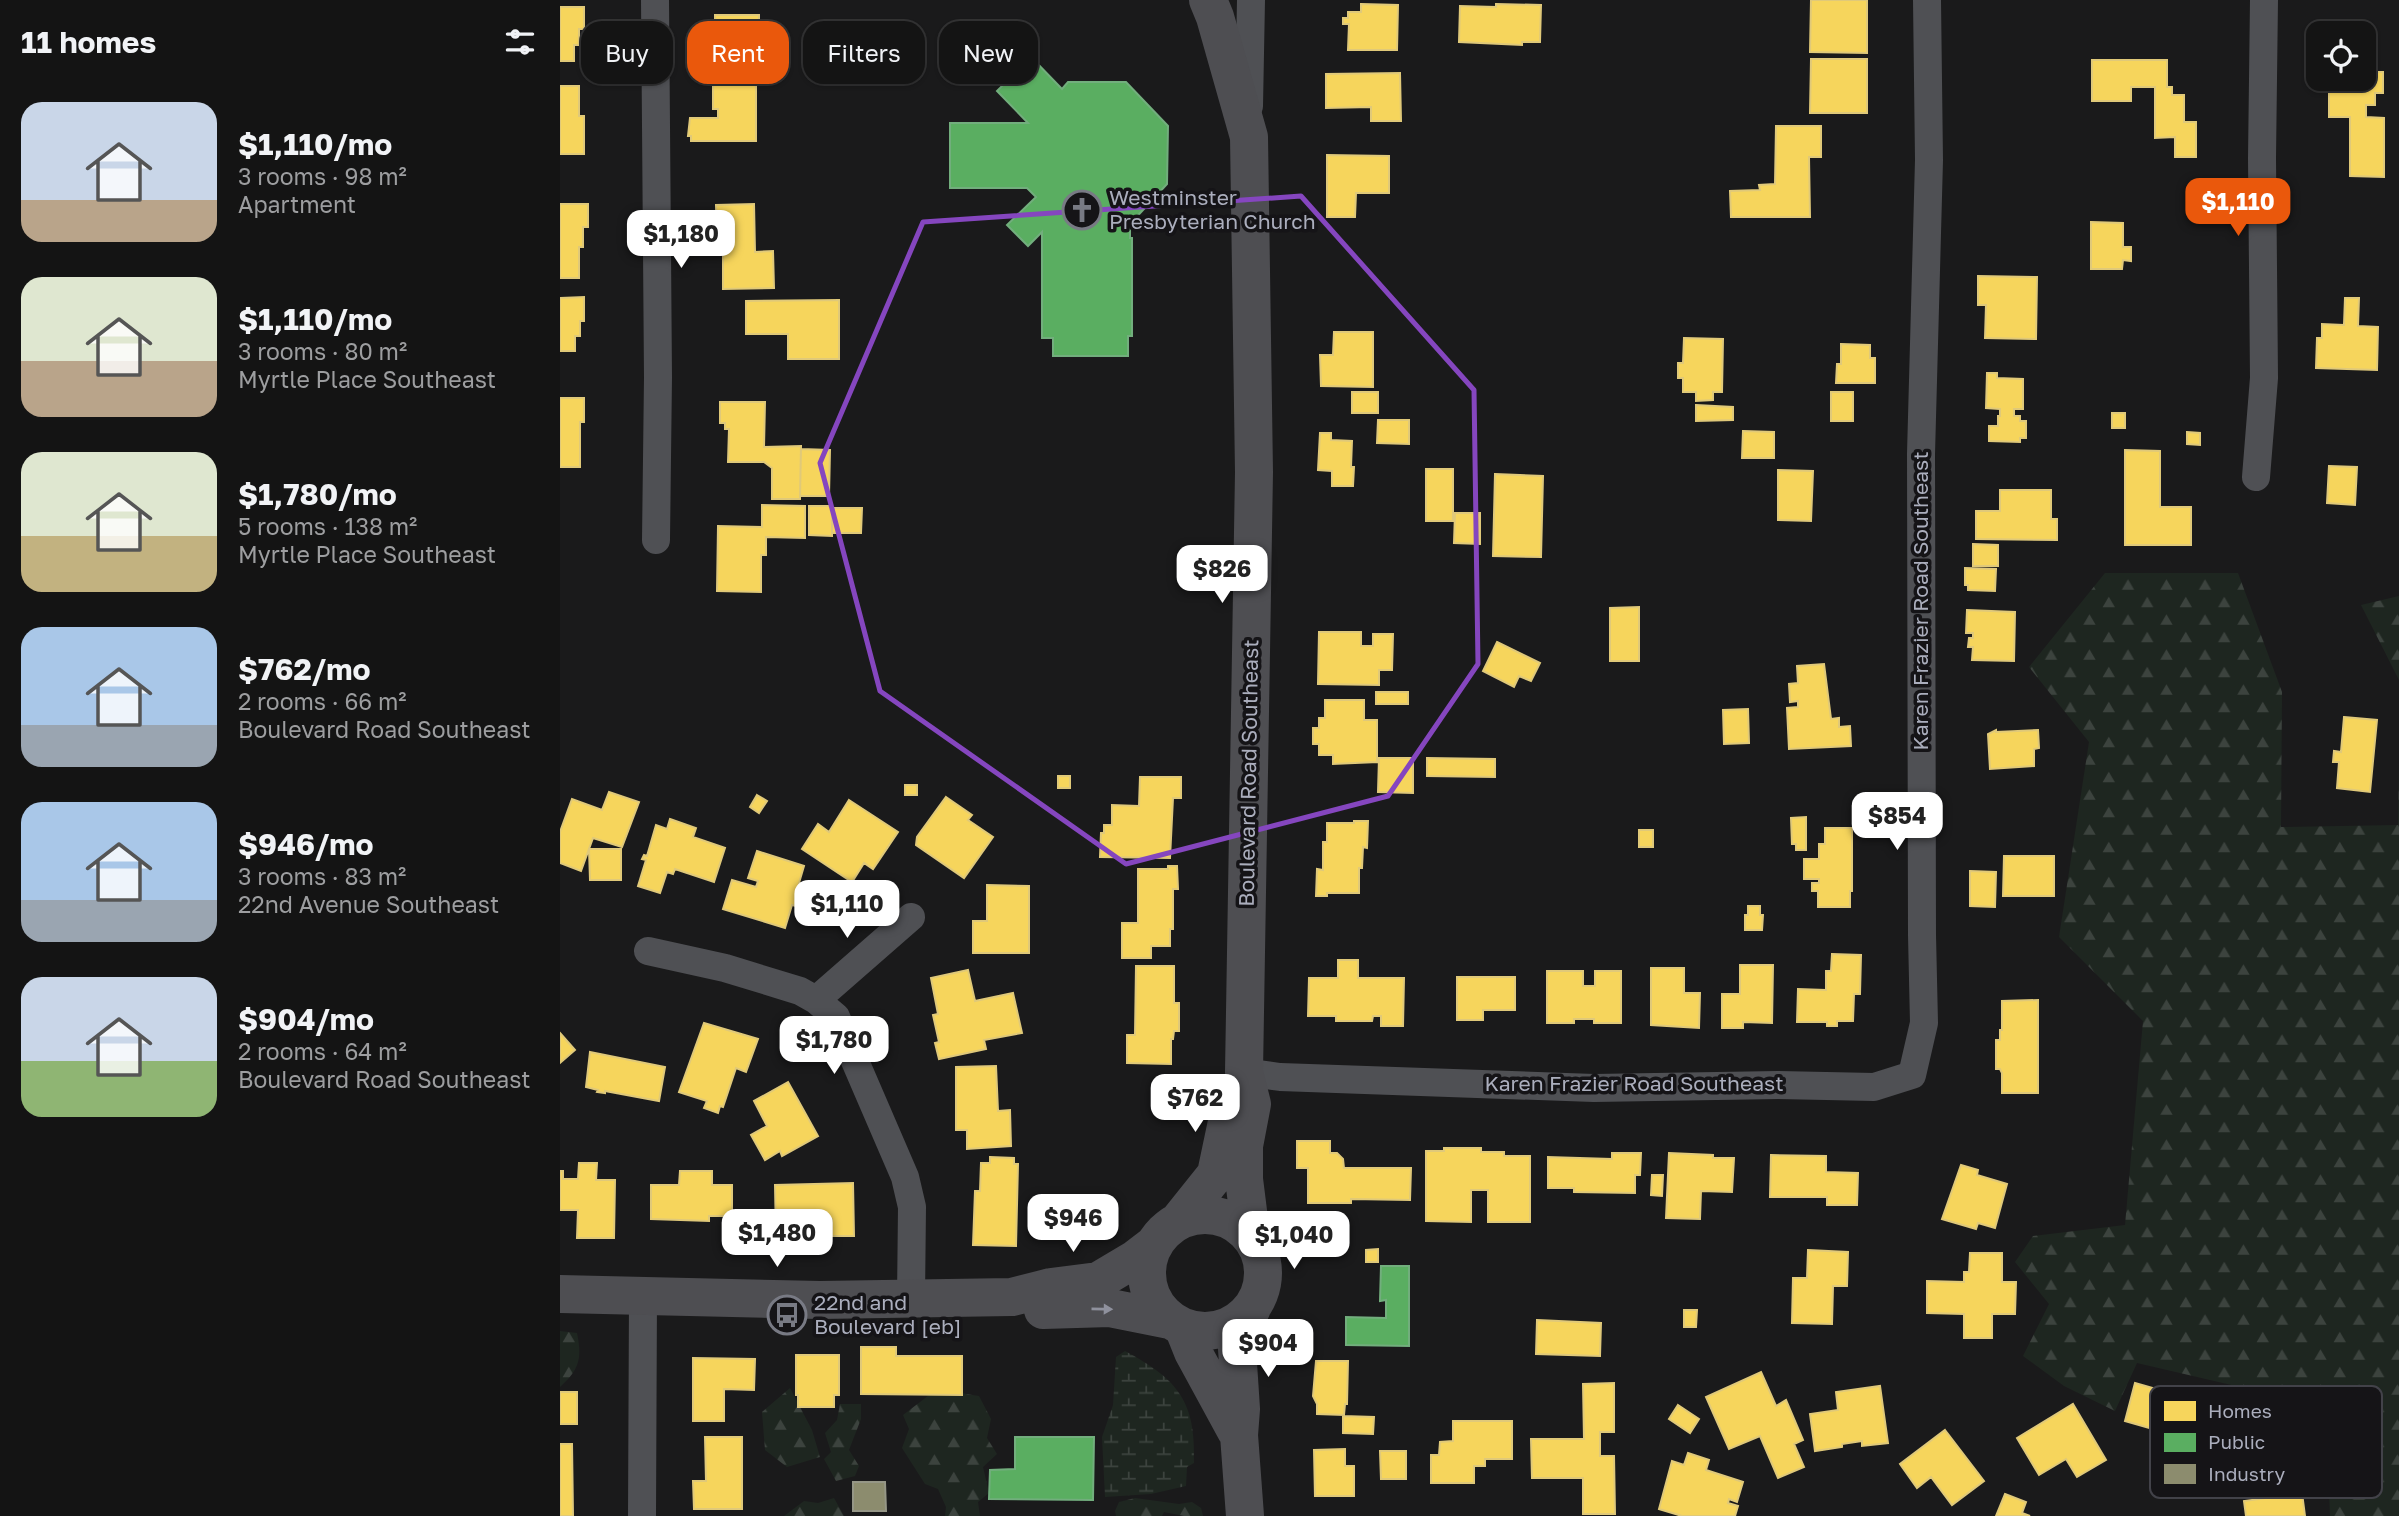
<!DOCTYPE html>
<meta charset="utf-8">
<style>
body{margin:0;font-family:"Golos Text",sans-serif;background:#1d1d1d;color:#f1f3f6;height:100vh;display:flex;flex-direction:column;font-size:26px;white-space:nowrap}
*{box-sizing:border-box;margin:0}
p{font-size:23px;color:#9d9ea0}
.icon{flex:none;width:38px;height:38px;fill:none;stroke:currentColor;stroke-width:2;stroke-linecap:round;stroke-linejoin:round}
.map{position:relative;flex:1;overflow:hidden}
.panel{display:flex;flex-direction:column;background:#141414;width:560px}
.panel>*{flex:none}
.guide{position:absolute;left:21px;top:21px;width:665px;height:63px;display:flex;gap:14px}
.controls{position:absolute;left:1746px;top:21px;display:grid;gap:14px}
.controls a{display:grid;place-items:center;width:70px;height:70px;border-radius:14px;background:#141414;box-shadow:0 2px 5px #0004,0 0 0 2px #333334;font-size:35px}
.price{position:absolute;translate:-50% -60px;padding:0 16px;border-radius:14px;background:#fff;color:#222;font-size:23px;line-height:46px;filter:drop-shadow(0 2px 4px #0008)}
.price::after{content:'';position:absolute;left:50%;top:42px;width:21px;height:16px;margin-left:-10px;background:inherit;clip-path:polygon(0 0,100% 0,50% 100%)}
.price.selected{background:#ea580c;color:#fff}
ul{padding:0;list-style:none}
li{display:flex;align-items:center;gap:21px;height:175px;padding:0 21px}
li span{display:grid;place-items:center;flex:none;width:196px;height:140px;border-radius:21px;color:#555}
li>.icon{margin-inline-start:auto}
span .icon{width:84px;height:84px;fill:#fffc;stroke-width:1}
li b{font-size:30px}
h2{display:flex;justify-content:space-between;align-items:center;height:84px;padding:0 21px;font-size:30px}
.chip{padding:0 24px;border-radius:21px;background:#141414;box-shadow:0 2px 5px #0004,0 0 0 2px #333334;font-size:24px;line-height:63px}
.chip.selected{background:#ea580c;color:#fff}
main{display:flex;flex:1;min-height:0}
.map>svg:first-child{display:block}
.forest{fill:url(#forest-firs)}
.wetland{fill:url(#wetland-marsh)}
.homes{fill:#f6d55c;stroke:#e0c979;stroke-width:2}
.public{fill:#5aae61;stroke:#72ae7d;stroke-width:2}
.industry{fill:#8c8c6e;stroke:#959686;stroke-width:2}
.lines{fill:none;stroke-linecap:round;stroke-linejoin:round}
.street{stroke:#4f5054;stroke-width:28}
.secondary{stroke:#4e4e52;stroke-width:38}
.oneway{fill:#8f919d}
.marked{fill:none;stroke:#8546bf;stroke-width:5;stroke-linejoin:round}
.labels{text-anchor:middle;stroke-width:7;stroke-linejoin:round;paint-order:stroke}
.poi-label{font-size:21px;fill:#abaebd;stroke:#151417;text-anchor:start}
.street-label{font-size:21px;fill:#abaebd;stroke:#151417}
.key{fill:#151417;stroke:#424249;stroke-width:2}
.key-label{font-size:19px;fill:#abaebd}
</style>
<main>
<section class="panel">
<h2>11 homes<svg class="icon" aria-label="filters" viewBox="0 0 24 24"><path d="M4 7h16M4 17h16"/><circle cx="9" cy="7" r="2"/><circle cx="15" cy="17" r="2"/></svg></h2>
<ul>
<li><span style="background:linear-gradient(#c9d6e8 70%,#b9a48a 0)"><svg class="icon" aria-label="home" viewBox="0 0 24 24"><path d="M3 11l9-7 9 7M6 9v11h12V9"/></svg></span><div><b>$1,110/mo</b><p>3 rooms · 98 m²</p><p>Apartment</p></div></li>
<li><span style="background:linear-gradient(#dfe7d0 60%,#b9a48a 0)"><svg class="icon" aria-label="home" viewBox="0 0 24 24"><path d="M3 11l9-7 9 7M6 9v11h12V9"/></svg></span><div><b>$1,110/mo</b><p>3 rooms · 80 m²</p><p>Myrtle Place Southeast</p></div></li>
<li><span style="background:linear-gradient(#dfe7d0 60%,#c2b280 0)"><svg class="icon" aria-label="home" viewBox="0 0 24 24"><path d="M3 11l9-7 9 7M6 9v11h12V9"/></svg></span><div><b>$1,780/mo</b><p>5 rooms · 138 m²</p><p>Myrtle Place Southeast</p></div></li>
<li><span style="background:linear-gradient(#a9c7e8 70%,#9aa5b1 0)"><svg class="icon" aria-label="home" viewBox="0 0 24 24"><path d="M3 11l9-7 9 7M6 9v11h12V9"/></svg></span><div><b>$762/mo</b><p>2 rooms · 66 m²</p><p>Boulevard Road Southeast</p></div></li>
<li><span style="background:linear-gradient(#a9c7e8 70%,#9aa5b1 0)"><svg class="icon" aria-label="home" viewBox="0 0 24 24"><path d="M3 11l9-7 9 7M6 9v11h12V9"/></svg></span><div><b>$946/mo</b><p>3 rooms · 83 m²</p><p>22nd Avenue Southeast</p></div></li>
<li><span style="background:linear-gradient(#c9d6e8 60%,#8fb573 0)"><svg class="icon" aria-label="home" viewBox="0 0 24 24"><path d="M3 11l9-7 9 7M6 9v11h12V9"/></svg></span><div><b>$904/mo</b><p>2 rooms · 64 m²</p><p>Boulevard Road Southeast</p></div></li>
</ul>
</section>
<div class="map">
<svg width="1839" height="1516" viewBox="0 0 1839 1516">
<defs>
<pattern id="forest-firs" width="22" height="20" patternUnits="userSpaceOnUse" patternTransform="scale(1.75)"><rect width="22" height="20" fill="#1e2620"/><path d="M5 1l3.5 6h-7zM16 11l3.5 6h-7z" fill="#3c433e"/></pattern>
<pattern id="wetland-marsh" width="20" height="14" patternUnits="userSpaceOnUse" patternTransform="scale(1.75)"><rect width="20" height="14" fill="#1e2620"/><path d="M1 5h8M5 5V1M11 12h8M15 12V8" fill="none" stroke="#3c433e"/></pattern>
</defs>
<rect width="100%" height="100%" fill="#1a1a1b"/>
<!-- forest -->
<path class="forest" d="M1545 573H1678L1722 692 1721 827 1838 825 1839 763V1516H1770L1768 1465 1723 1397 1577 1363 1555 1411 1504 1386 1463 1356 1489 1304 1455 1262 1473 1236 1565 1225 1583 1021 1499 937 1529 742 1469 667Z
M1839 596V680L1801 605Z
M0 1331 17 1333C22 1358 20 1369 0 1387Z
M381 1386 406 1394 419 1396 431 1419 427 1438 437 1454 423 1467 429 1493 418 1502 420 1516H385L386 1507 378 1489 365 1484 342 1448 349 1429 343 1415Z
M230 1388 252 1430 260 1457 227 1467 205 1450 202 1412Z
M280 1404H301V1419L289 1450 299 1466 295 1476 276 1481 264 1459 271 1452 265 1433 277 1420Z
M274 1498 284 1516H224L244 1501 258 1503Z
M575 1498 619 1504 632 1502 641 1508 643 1516H624L604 1512 602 1516H556L555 1511 559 1502Z"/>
<!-- wetland -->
<path class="wetland" d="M565 1351C619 1380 636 1402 634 1463L627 1467 626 1486 591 1494 545 1497 542 1437 553 1405 556 1357Z"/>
<!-- homes -->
<path class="homes" d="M1251 0H1307V53L1250 52Z
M801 4 838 5 837 50H788L789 24H783V18H788V12H801Z
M936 4 981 5 980 42H962V45L899 42 900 6 936 7Z
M0 7H24V29H19V45H14V61H0Z
M155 15H199V66H155Z
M1251 59H1307V113H1250Z
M1532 60H1607V87H1612V95H1624V122H1636V157H1615V137L1595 138V87H1571V101H1532Z
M1804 72H1823V93H1815V105H1806V117L1824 118V177L1790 176V117H1769V90H1775V79H1804Z
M840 73 841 121H811V107L766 108V74Z
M196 82V141H131V136H128L130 118H158V109H153V83Z
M0 86H19V116H24V154H0Z
M1216 126H1261V157H1249L1250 217H1171L1170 191 1200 190 1199 185 1215 184Z
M767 155 829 156V193H796L795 217H767Z
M0 204H28V227H23V247H19V278H0Z
M194 204 195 252 213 251 214 288 163 289V244H157L156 205Z
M1531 222 1563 223V247H1571V261L1563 260 1562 269H1531Z
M1418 276 1477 277 1476 339 1425 338 1426 305H1418Z
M24 297V321H20V336H15V351H0V298Z
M1785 298H1799L1798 326 1818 327 1817 370 1756 368 1757 338H1762V324L1784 325Z
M279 300V359H228V334H186V301Z
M774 332H813V387L761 386 760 355H773Z
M1124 338 1163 339 1162 392H1153V400L1136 401V392H1123V378H1118V363H1123Z
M1281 344 1310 345V358H1315V383H1276L1277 364H1281Z
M1427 373H1437V378L1463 379V409H1454V416H1460V421H1466V438H1460V442L1429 441V426H1438V416H1440V409L1426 408Z
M792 392H818V413H792Z
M1271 392H1293V421H1271Z
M0 398H24V422H20V467H0Z
M160 402H205L204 447 241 446 240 499H212V468L204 462H168L169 429H165V423H160Z
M1136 405 1173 407V420L1136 421Z
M1552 413H1565V428H1552Z
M818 420H849V444L817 443Z
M1183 431 1214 432V458H1182Z
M1627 432 1640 433V445L1627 444Z
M760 433H771V440L792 441 791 467H794L793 486H772V471L758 470Z
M241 449 270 450 269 496H240Z
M1565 450 1600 451V507H1631V545H1565Z
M1769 466 1797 467 1795 505 1767 503Z
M866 469H893V521H866Z
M1218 470 1253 471 1251 521 1218 520Z
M935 474 983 476 981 557 933 556Z
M1440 490H1491V519H1497V540L1416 539V511H1440Z
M202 505 245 506V538L206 537V555H201V592L157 591 158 526 202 527Z
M249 506H272V536L249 535Z
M272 508H302L301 533H272Z
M895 513H920V544L894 543Z
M1413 544 1438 545V566H1413Z
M1405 568 1436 569 1435 591 1408 590V585H1405Z
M1079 607V661H1050V608Z
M1407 610 1455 612 1454 661 1412 660 1413 647H1408L1409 638H1413V633H1406Z
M759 632H801V646H813V634H833L832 670H819V685L758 684Z
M937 642 980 663 971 681 959 676 954 687 923 671Z
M1264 664 1271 719 1279 718V727L1290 726 1291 746 1229 749 1227 708 1238 707V701L1230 702 1229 684 1238 683 1237 666Z
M816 692H848V704H816Z
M765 700H804V720H817V762L773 764V755H759V744H753V728H759V718H765Z
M1188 709 1189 743 1164 744 1163 710Z
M1784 717 1817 720 1810 792 1777 788 1779 762H1773L1774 751 1781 752Z
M1436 730V732L1478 730 1479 748 1474 749V766L1430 769 1428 734Z
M819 758H853V793L818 792Z
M867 758 935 759V777L867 776Z
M498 776H510V788H498Z
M580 777H621V798H613L610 858 540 857 541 833H544V825H552V805L579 806Z
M345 785H357V795H345Z
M49 792 79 802 62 847 33 838 21 871 0 863V832L12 799 42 810Z
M197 795 207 801 199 813 190 807Z
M386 797 412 815 408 820 433 837 404 878 356 845 357 837Z
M289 800 338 832 313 869 304 863 292 882 242 849 258 824 269 832Z
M1246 817V850H1236V844H1232L1231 818Z
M110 819 136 828 133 837 165 848 154 882 115 869 113 874 107 872 100 893 78 886 86 860 82 859 84 855 87 856 96 825 107 829Z
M794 821H808L807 848 803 847 802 868H799V893H767V896H756L757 869 763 870V842H767V823H794Z
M1265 828H1292V891H1290V907H1258V891H1252V883H1259V879H1244V859H1259V844H1265Z
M1079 830H1093V847H1079Z
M29 849H61V880H30Z
M197 851 244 866 239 883 251 887 244 908 232 905 225 928 163 909 172 880 196 887 198 881 188 878Z
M1444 856H1494V896H1443Z
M608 866H617L618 889H613V929H610V946H591V958H562V923H578V869H608Z
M1410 871 1436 872 1435 907 1410 906Z
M427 885 469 886V953H413V921H427Z
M1188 906H1200V915H1203L1202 930H1185V915H1188Z
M1272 954 1301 955 1300 994H1294L1293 1021H1277V1026H1267V1022H1237L1238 989 1266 990V971H1271Z
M778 960H798V978H844L843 1026H821V1016H813L812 1021H776V1016H748L749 978H778Z
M1180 965H1213L1212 1023 1183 1022V1028H1162V994H1180Z
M576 966H614V1003H619V1031H614L613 1039H611V1064L567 1063V1035H575Z
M1091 968H1124V993H1140L1139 1028 1091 1025Z
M408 970 415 1001 453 993 462 1033 424 1040 426 1049 379 1059 375 1043 379 1042 373 1015 378 1014 371 978Z
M987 971H1023V986H1035V971H1061V1023H1034V1019H1014V1023H987Z
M897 977H955V1010H923V1020H897Z
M1478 1000V1093H1442V1073L1440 1069H1436V1040H1440V1030H1442V1001Z
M144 1023 198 1039 186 1072 176 1068 163 1107 160 1106 158 1113 144 1108 147 1101 119 1092Z
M0 1033 15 1050 0 1063Z
M30 1052 105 1067 99 1101 45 1091V1093L37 1092 38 1090 26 1087Z
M436 1066 438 1111 450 1110 451 1146 407 1149V1130H396V1067Z
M228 1082 258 1136 222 1156 220 1151 205 1160 191 1135 207 1126 194 1101Z
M737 1141H770V1153H777L783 1159 784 1168H851L850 1200 791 1199V1203H748V1168H737Z
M884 1148H921V1152H944V1156H970V1222H928V1190H911V1222L866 1221V1151H884Z
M1052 1153H1081L1080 1175H1075V1193L1014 1192V1188H988V1157L1052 1159Z
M1109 1153 1153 1155V1158H1174L1172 1192 1141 1191 1140 1219 1106 1218Z
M1211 1155 1266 1156V1172L1298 1173 1297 1205H1267V1197H1210Z
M430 1157 454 1158V1164H458L456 1246 413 1245 415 1191H420L421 1163H430Z
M19 1163H37L36 1180H55L54 1238H17L18 1210H0V1171H3V1179H18Z
M1401 1165 1418 1170 1417 1175 1447 1184 1435 1228 1418 1223 1416 1229 1382 1219Z
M120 1171H152V1185H172V1216H149V1221L91 1219V1185H119Z
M1092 1175H1103L1102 1196 1091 1195Z
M293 1183 294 1236H272V1219H263V1237L216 1238 215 1185Z
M740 1227H754L753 1237H740Z
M818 1249V1262H806V1250Z
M1248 1250 1288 1252 1287 1286H1273L1272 1324 1232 1323 1233 1278H1247Z
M1410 1253H1442V1282H1456L1455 1314H1432V1338H1404V1314L1367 1313V1281L1404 1282V1272H1409Z
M1124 1310H1137L1136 1327H1124Z
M977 1320 1041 1323 1040 1356 976 1354Z
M301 1347H336V1356H402V1395L301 1394Z
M236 1355H279V1395H274V1407H238V1395H236Z
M133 1358 195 1359 194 1390 164 1389V1421H133Z
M756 1361H788L787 1404H785L784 1415 757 1414V1404L753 1396Z
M1201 1372 1216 1406 1226 1400 1243 1440 1234 1444 1244 1467 1218 1478 1200 1436 1169 1449 1146 1397Z
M1054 1383V1432H1040V1456H1054L1055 1514H1023V1478H972L971 1439H1024L1023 1384Z
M1575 1383 1638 1401 1623 1457 1595 1449 1600 1431 1565 1421Z
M1320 1386 1328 1443 1302 1446V1441L1282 1444V1447L1255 1451 1250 1414 1278 1410 1276 1392Z
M0 1392H17V1424H0Z
M1513 1404 1546 1460 1517 1477 1506 1459 1479 1475 1457 1438Z
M1118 1405 1139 1419 1130 1433 1109 1419Z
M783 1416 814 1417 813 1434 783 1433Z
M893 1421H952V1459H925V1466H914V1483H871V1455H879L880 1442 893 1441Z
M1385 1430 1424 1481 1392 1505 1371 1477 1357 1488 1340 1464Z
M145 1437H182V1509H134L133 1481H146Z
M0 1444H12L13 1516H0Z
M785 1449V1466H794V1496H755L754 1450Z
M820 1451H846V1479H821Z
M1128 1453 1149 1460 1146 1470 1183 1482 1177 1502 1169 1499 1168 1503 1178 1506 1175 1516H1122L1099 1509 1112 1461 1124 1465Z
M1742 1493 1745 1516H1686L1684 1501Z
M1445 1494 1466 1502 1462 1513 1470 1516H1436Z"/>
<!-- public -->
<path class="public" d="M471 57 502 89 508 82H566L608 126 607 184 570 224V238H572V336H568V356H493V338H482V232L468 246 447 225 476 197 467 188H390V123H468L437 91Z
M821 1266H849V1346L786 1345V1317L826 1318V1300L820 1301Z
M455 1437H534L533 1500 429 1499 430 1470 455 1469Z"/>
<!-- industry -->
<path class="industry" d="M293 1482H325L326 1511H293Z"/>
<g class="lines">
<!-- street -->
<path class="street" d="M95 0 98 377 96 540
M689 106 691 0
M1696 477 1704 378 1702 158 1704 0
M88 951 165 968 240 991 256 1000 276 1017 345 1177 352 1207 351 1298
M256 1000 351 917
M684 1072 720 1077 1034 1088 1218 1085 1314 1087 1352 1075 1364 1023 1362 935 1361 454 1369 160 1367 0
M82 1516 83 1295"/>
<!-- secondary -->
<path class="secondary" d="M648 0 655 17 689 137 694 472 684 1072 692 1104 684 1146V1179L691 1235
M587 1273a58 58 0 1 1 116 0a58 58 0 1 1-116 0Z
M620 1219 656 1174 668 1117
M0 1294 260 1300 452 1297 491 1287 538 1281 575 1259 592 1246
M483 1310 550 1308 610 1320
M623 1327 633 1352 676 1431
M685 1516 679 1435 681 1409 677 1348 683 1325 692 1308"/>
</g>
<!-- one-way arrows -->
<defs><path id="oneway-solid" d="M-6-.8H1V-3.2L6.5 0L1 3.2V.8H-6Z" transform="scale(1.75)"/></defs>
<use class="oneway" href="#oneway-solid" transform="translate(542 1309) rotate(1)"/>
<!-- marked area -->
<path class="marked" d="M741 196 914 390 918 664 828 796 566 864 320 691 260 463 363 222Z"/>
<!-- icons -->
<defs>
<symbol id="church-ring" viewBox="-11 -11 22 22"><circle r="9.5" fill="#151417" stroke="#787a84" stroke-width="1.5"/><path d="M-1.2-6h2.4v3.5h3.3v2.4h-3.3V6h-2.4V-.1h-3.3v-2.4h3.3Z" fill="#787a84"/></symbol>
<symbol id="bus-ring" viewBox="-11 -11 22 22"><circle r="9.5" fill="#151417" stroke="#787a84" stroke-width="1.5"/><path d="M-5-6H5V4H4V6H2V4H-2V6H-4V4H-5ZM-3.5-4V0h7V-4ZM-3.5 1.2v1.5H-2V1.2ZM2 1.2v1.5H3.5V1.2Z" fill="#787a84"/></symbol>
</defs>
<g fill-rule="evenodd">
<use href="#church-ring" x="500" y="188" width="44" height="44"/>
<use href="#bus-ring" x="205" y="1293" width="44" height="44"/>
</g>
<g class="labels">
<!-- poi labels -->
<g class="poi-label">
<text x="549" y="205">Westminster<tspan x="549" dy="24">Presbyterian Church</tspan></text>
<text x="254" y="1310">22nd and<tspan x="254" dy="24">Boulevard [eb]</tspan></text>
</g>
<!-- street labels -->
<g class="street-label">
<text transform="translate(1361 601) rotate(-90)" y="7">Karen Frazier Road Southeast</text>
<text transform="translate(689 773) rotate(-89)" y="7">Boulevard Road Southeast</text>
<text x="1074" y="1091">Karen Frazier Road Southeast</text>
</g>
</g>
<!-- legend -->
<rect x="1590" y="1386" width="232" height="112" rx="10" class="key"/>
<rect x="1604" y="1401" width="32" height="20" fill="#f6d55c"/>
<rect x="1604" y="1433" width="32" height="19" fill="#5aae61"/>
<rect x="1604" y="1464" width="32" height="20" fill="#8c8c6e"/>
<g class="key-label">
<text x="1648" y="1418">Homes</text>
<text x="1648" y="1449">Public</text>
<text x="1648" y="1481">Industry</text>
</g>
</svg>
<div class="controls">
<a><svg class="icon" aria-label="locate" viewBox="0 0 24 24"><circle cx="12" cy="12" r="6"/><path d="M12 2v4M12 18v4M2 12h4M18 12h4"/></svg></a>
</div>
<b class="price selected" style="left:1678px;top:238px">$1,110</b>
<b class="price" style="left:121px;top:270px">$1,180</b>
<b class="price" style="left:662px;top:605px">$826</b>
<b class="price" style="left:1337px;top:852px">$854</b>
<b class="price" style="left:287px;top:940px">$1,110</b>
<b class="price" style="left:274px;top:1076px">$1,780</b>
<b class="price" style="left:635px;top:1134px">$762</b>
<b class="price" style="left:513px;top:1254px">$946</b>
<b class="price" style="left:217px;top:1269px">$1,480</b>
<b class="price" style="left:734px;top:1271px">$1,040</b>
<b class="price" style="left:708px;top:1379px">$904</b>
<div class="guide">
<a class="chip">Buy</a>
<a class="chip selected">Rent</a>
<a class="chip">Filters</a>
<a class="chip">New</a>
</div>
</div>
</main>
